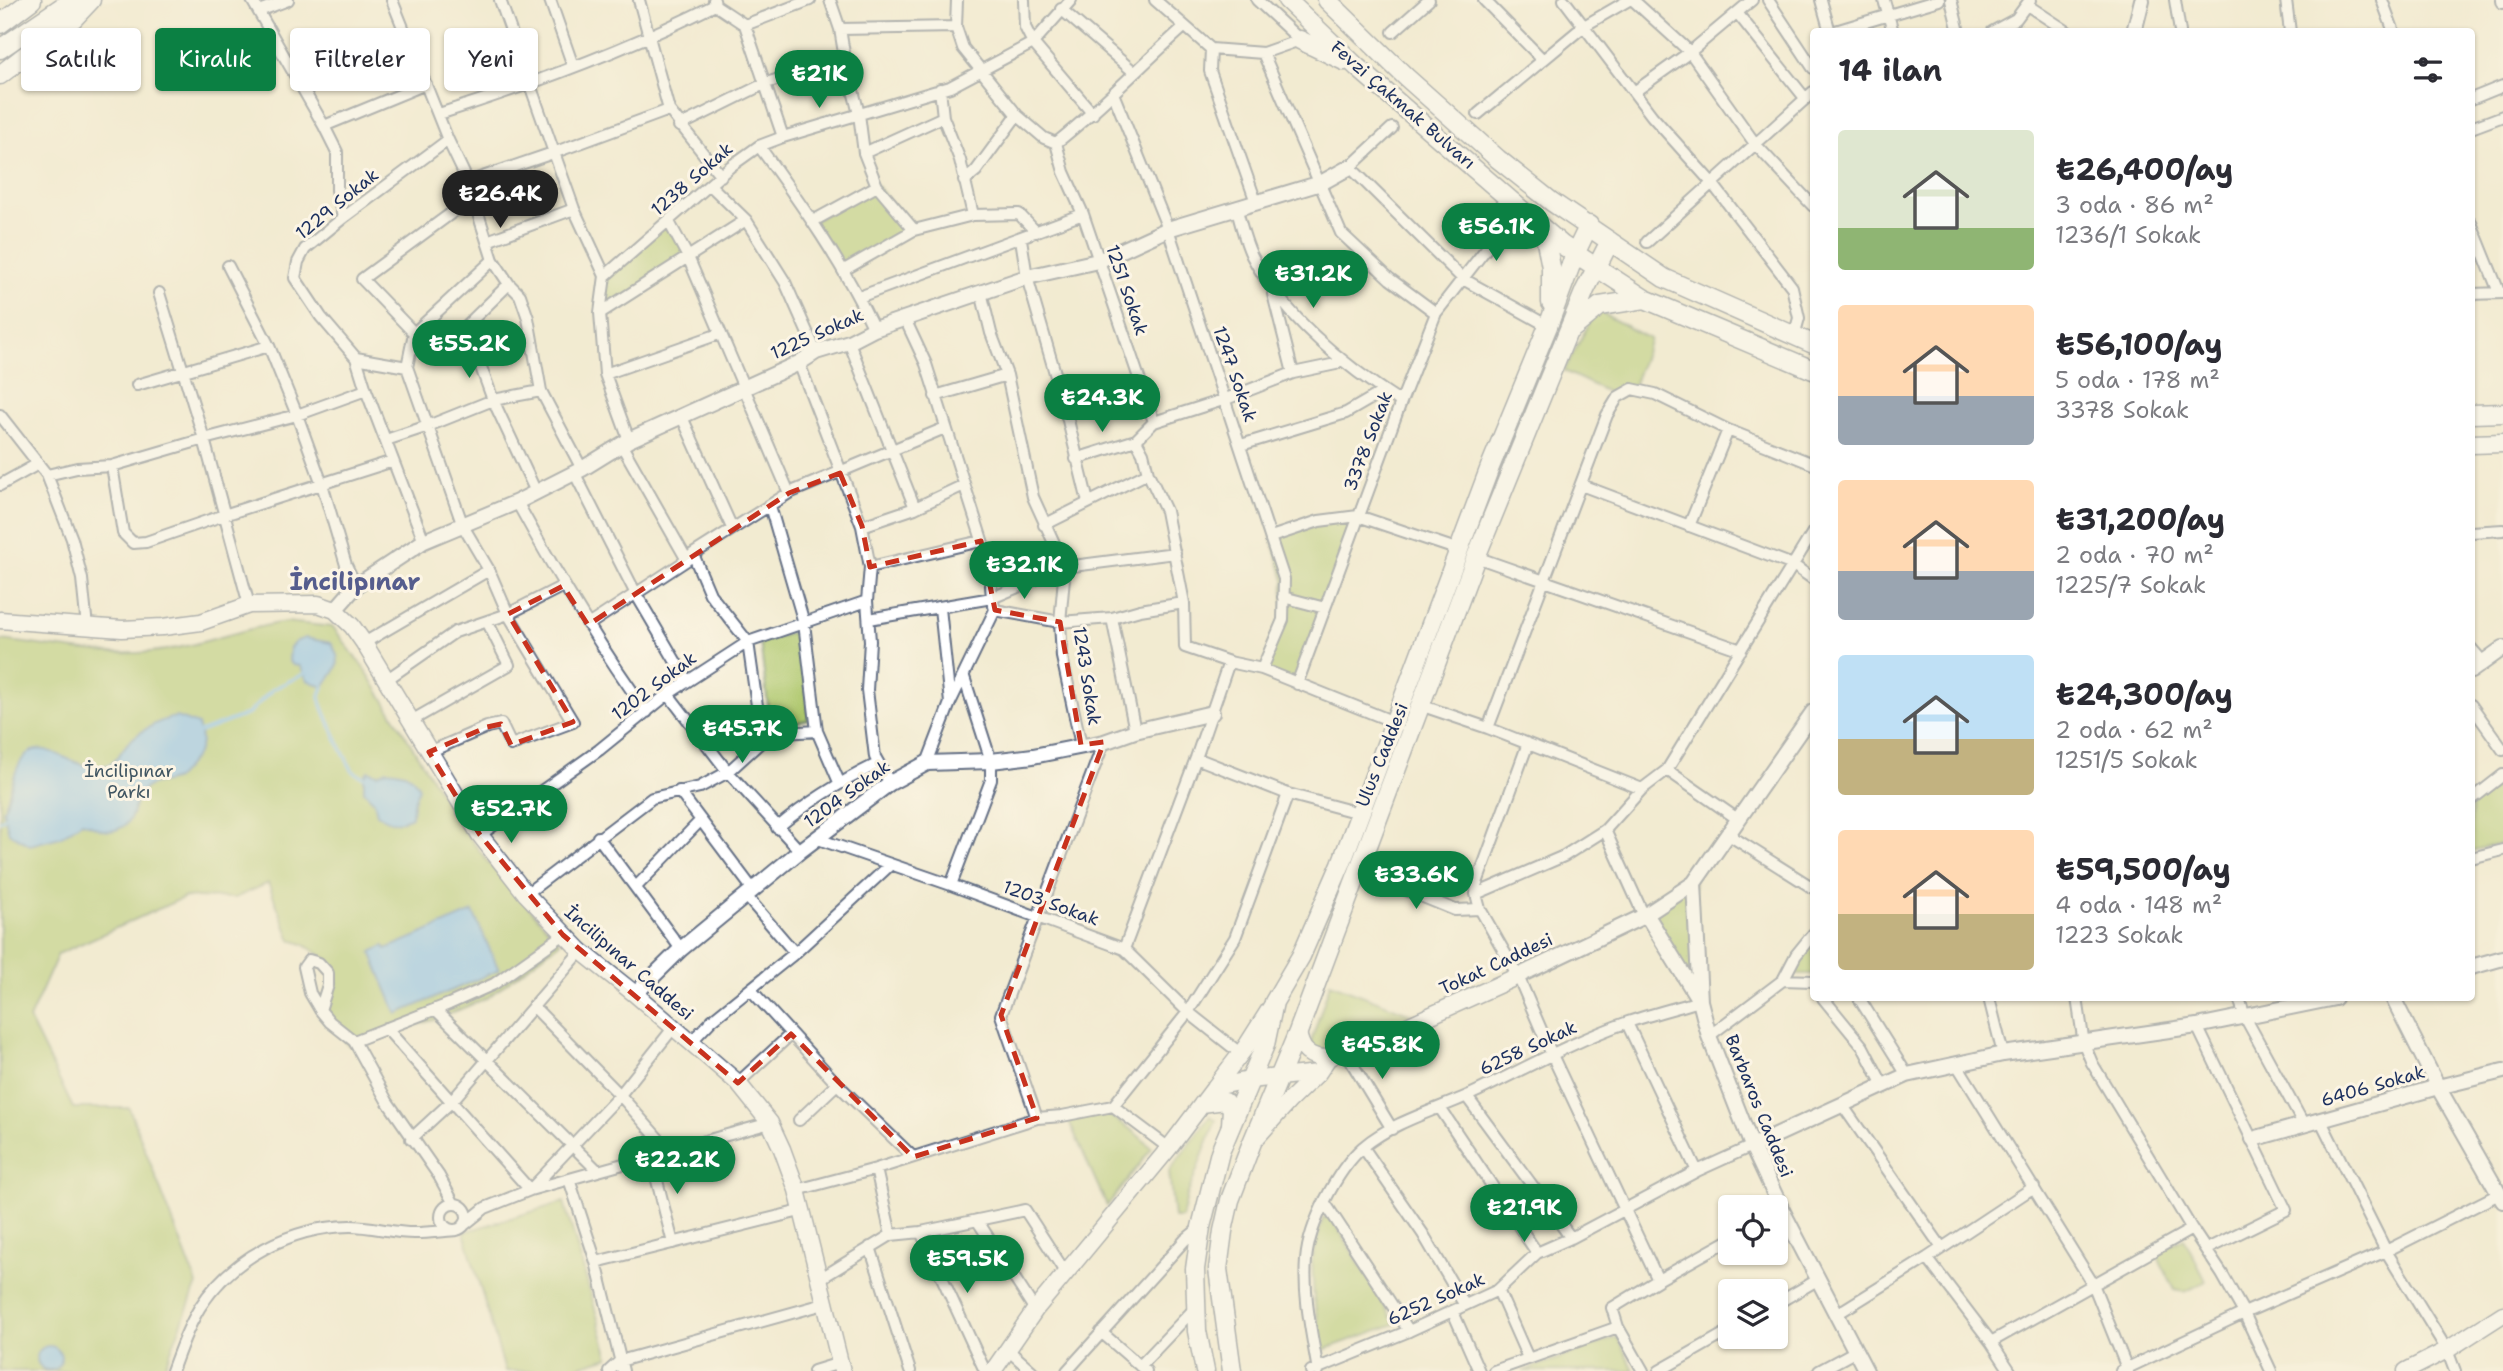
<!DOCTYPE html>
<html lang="tr">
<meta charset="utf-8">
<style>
body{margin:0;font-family:"Shantell Sans",sans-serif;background:#f2f2f3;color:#2b2b33;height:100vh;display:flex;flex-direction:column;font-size:26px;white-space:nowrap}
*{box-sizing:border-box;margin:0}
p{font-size:23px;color:#7c7c81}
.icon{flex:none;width:38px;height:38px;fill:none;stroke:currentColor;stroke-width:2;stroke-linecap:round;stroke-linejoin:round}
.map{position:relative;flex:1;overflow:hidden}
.side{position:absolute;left:1810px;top:28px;width:665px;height:973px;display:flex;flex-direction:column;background:#fff;border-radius:7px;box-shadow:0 2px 5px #0004}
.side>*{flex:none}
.top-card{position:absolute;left:21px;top:28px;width:665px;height:63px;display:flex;gap:14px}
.tools{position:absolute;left:1718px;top:1195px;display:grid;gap:14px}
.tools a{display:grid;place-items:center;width:70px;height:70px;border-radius:7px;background:#fff;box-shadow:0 2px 5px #0004;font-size:35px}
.price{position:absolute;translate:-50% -60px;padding:0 16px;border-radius:24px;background:#0b8043;color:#fff;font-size:23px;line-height:46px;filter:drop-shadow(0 2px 4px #0008)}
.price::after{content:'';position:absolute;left:50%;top:42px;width:21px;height:16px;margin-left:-10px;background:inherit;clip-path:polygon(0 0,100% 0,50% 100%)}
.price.selected{background:#222;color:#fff}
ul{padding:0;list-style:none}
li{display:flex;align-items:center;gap:21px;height:175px;padding:0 28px}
li span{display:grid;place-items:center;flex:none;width:196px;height:140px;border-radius:7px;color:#555}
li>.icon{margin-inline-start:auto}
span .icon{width:84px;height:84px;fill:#fffc;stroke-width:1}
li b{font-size:30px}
h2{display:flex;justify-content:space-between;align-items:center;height:84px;padding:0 28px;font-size:30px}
.chip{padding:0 24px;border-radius:7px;background:#fff;box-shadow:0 2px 5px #0004;font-size:24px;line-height:63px}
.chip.selected{background:#0b8043;color:#fff}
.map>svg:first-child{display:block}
.green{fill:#adc76c;stroke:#647b65;stroke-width:2}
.water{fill:#7bbbef;stroke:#4b75a6;stroke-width:2}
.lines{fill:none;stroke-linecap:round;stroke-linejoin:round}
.stream{stroke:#7bbbef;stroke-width:3.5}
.minor-casing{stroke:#667186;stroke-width:14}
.tertiary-casing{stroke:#667186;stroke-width:18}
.secondary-casing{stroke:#667186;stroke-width:19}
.primary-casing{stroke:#667186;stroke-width:21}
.minor{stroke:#fff;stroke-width:10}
.tertiary{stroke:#fff;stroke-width:14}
.secondary{stroke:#fff;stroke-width:16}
.primary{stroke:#fff;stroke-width:18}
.marked{fill:none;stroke:#c8321e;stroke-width:5;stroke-dasharray:14 9;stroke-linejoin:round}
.labels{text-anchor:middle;stroke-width:6;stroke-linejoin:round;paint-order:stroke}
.street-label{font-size:18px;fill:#1b2f5e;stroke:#fcf5e5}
.park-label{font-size:18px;fill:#405562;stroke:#fcf5e5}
.district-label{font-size:24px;font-weight:bold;fill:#555d8d;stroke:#fcf5e5}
</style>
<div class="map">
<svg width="2503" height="1371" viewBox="0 0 2503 1371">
<rect width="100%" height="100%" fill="#fcf5e5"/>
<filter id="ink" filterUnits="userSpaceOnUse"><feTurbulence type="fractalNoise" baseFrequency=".0143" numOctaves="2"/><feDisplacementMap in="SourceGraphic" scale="14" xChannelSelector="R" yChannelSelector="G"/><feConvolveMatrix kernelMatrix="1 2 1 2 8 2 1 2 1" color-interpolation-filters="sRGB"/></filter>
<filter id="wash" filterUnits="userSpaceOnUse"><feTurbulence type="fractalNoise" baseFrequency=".00686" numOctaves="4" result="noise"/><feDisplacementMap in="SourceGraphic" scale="28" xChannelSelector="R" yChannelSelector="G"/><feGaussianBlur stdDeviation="1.57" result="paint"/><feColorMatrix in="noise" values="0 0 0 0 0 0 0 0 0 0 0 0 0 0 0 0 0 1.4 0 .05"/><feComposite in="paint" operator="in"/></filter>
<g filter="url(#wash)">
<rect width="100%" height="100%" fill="#f2ebd1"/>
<!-- green -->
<path class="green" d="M877 186 914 230 844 270 813 221Z
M669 222 688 257 600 313 605 276Z
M1596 310 1650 339 1632 389 1618 397 1564 371Z
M1358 516 1297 684 1262 669 1283 620 1284 579 1271 537Z
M286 622 333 627 368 674 462 828 488 862 560 942 487 998 440 1018 348 1045 326 1010 337 983 328 960 303 944 291 940 268 883 235 898 185 897 58 954 29 1019 73 1108H129L197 1284 163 1371H0V640C49 645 101 657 150 652 196 648 240 628 286 622Z
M801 630 809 719 771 730 760 642Z
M2503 780V843L2471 851V806Z
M1694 883 1700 1001 1646 914Z
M1813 940V974H1789L1799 957Z
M1330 983 1419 1017 1319 1054 1310 1045Z
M1088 1115 1110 1116 1132 1130 1152 1148 1107 1206 1068 1119Z
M1210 1116 1216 1120 1187 1196 1182 1218H1174L1169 1171Z
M564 1202 609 1357 563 1371H505L464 1232Z
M1323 1217 1333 1220 1395 1324 1323 1350 1314 1299 1312 1260Z
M2184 1238 2206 1281 2185 1292 2175 1290 2156 1253Z
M1618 1337 1634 1371H1523Z"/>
<!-- water -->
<path class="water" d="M305 638 331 643C344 663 337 670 323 687L307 680 300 666 293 665 289 661 290 647 297 641Z
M176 717 198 725C205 745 199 753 186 768 182 772 180 776 175 779 165 784 153 781 144 789 131 801 137 822 118 829 104 835 95 825 82 822L60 837 30 845 9 833 3 810C12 794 13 762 30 752 50 741 74 771 102 766 118 764 119 752 129 742 140 731 161 719 176 717Z
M387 770C404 772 411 772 419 788L413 803 412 817C397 824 391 823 377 814L374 801 364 791V777L368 771 378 774Z
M473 912 499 970 397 1014 371 952 384 946 386 949Z
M37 1358a12 12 0 1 1 24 0a12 12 0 1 1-24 0Z"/>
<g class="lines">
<!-- stream -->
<path class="stream" d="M323 687C322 690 320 694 320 697 320 705 349 767 354 772 357 774 360 775 364 777
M200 732 248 714 273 689 304 674
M0 821 5 817"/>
</g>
</g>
<g filter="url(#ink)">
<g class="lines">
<defs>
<path id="minor" d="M252 0 324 126 337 152V190L343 218
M392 0 448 140 468 182 493 260 509 284 520 295 528 318 541 391 582 469
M500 0 574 209 605 276 600 313 605 374 629 440
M550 0 573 66
M639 0 669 110 721 176
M714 0 715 5 745 25 783 137
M830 0 840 29 845 59 859 114 864 153 877 186 914 230
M957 0 956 27 963 48 1017 115 1044 138 1056 143 1064 172 1083 214 1154 422 1136 440 1143 453 1148 473 1166 511 1184 603 1185 647 1229 662 1262 669 1394 722
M1024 0 1025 27 1033 43 1093 114
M1155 0 1211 49 1210 71 1256 202
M1484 0 1543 60
M1564 0 1652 116 1712 183 1792 287 1799 318 1794 336
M1633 0 1690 52 1756 145 1813 206
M1768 0 1813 68
M1821 0 1830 32
M1884 0 1893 32
M1951 0 1959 32
M2175 0 2180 32
M2286 0 2290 32
M2382 0 2394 32
M2027 5 2068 32
M1061 9 1134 72
M259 11 288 0
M1738 14 1805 98
M745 25 810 0
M840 29 956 27
M1393 32 1429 0
M1832 32 1939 0
M1992 32 2016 19 2030 0
M1211 49 1263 53 1300 40 1257 0
M1263 53 1341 233 1390 279 1436 313
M940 89 943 117 960 160 973 215
M1634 92 1690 52 1752 0
M1113 93 1168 229 1284 579 1283 620 1262 669
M2471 99 2503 86
M439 114C534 84 626 50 715 5
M1478 114 1584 26 1629 0
M324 126 426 84
M679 126 766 83 845 59
M1392 128 1350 167 1463 279 1548 326
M2471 128 2503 116
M1056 143C1101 108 1141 65 1184 27
M759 146C802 205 843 263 874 329
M864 153 943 117
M964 181 976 171 1017 115
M468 182 553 153 669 110
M711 186 746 220 785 282 816 352
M1237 210C1241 225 1245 242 1252 256 1284 317 1343 365 1401 402
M813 221 877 186
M669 222 688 257 789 493
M2471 223 2499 292
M1021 239 1027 277 1064 404 1088 502
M487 241 574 209
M1647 242 1813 92
M228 266 269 346 297 415 322 484 346 565 356 586
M844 270 914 230 973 215 1019 214 1036 232
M605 276 731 166 759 146 783 137 950 87 1033 43 1071 0
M509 284 466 326 493 400 536 492
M981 292 991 333 1007 375 1033 497 1065 567 1060 622 1062 657 1081 745
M159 293 204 439 249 605
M1273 294 1293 373
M2471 294 2503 293
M859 297 1083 214
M600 313 746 220
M905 319 926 364 989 562 992 598 995 610 950 703 927 763
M414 333 362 279 472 198
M849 342 915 508
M356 358 407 367
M799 363 862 526 870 567 867 601 870 641 867 690 875 757 890 783
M605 374 719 334
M137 385 269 346
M935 396 1007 375
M0 415 47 475 72 539 82 579 87 627
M682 417 732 528
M1154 422 1226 399 1293 373 1336 364 1339 357
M386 440 428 426 493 400 541 391
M621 444 687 560 693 554 710 594 748 642 762 741
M1241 445 1346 413 1384 391
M1076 459 1136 440
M112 466 123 533 133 543 146 542 224 515 393 461
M574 472 636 594 687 681
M47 475 77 468 112 466 204 439 297 415 366 390
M0 485 38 464
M1581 485 1793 565 1813 579
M517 502C557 575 598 645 647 712
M770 506 804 623 817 731 839 782
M1044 525 1148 473
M862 526 915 508 964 485
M1689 526 1728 430
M2471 532 2503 530
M1271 537 1319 521 1358 516 1459 550
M424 541 366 390 356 358 321 317 295 278 298 262 305 249 343 218 448 140
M693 554 789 493 945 428
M1476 557 1741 650
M870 567 981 541
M1283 597 1325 608
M940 608 950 703
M995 610 1060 622 1112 618 1140 610 1184 603
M1112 618 1135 731
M869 619 992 598 1065 567 1175 553
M588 625 687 560
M364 643 489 570
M2471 648 2483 662
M386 680 455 632 508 614 563 586
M1297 684 1401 402 1436 313 1503 227
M668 694 728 772 800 851
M1420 705 1488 728 1642 789
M2471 705 2503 750
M411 721 509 665 488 623
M1488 728 1607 415 1618 397 1632 389 1655 394 1728 430 1813 464
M1527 746 1477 883 1476 894 1480 909 1518 976 1552 1055 1658 1280
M429 752 487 727 501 724 511 745 573 722 508 614 489 570 463 526 407 367 414 333 493 260
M1196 758 1288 794 1359 813
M1667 770 1739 820
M679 791 754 891
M2471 800 2503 775
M777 828C809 801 840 782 877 764
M1605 830 1644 916
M480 835 599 750 668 694 748 642 867 601
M1729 835 1813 888
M598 837 681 949
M818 839 951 885 1124 949 1188 1012 1241 1054
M2471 858 2503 850
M1360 871 1455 910 1480 909
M951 885 991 780V761L964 677
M636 887 701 820
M526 894 652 798 700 787 728 772 762 741 783 733 817 731
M1476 894 1564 856 1605 830 1642 789 1667 770 1813 532
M747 897 795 953
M1124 949 1196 758 1229 662
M1783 980 1796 955 1813 934
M751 990 837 1084 799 1120
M1823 998 1863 1047 1884 1087
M1859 998 1907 1075
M1989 998 2003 1054
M2077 998 2084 1044 2092 1063 2192 1229 2222 1274 2244 1313 2271 1371
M2239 998 2245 1017 2304 1125
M533 1006 620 1095 670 1152
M435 1009 598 1171
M320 1010 328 985V973L319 963 309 960 304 967 310 993 320 1010 330 1022 354 1041 387 1101 439 1176 454 1204
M1627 1023 1697 1171
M2197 1026 2286 1210 2207 1249
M386 1028 530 1190 620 1095 674 1027
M1709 1036 1783 980 1813 981
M354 1041 449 1004 494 984 563 935
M691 1042 712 1020 795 953 890 865
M1344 1050 1392 1129
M1956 1063 2093 1284 2128 1371
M738 1083 791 1034
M837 1084 913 1157
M1467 1097 1571 1238
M1113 1106 1188 1012 1235 938 1288 794
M1843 1106 1942 1248
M1440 1108 1537 1253
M1037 1118 1001 1015 1104 742
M2321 1121 2386 1251 2447 1350 2455 1371
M411 1139 452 1101 581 951
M1363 1147 1423 1234 1464 1304
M651 1157 673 1243
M876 1169 891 1235
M569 1179 596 1262 623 1371
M797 1190 876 1169 1037 1118 1062 1116 1113 1106 1169 1148
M1325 1203 1409 1331
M441 1217a13 13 0 1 1 26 0a13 13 0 1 1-26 0Z
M977 1220 1035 1310
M464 1225 485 1208 530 1190 770 1123
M921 1232 985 1371
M870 1247 910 1371
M1927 1258 1991 1342 2010 1371
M596 1262 800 1211
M818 1280 891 1235 921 1232 1025 1210 1065 1272
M1498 1290 1528 1358
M1776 1304 1819 1279
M1453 1312 1479 1371
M1837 1314 1927 1258 2034 1187
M1101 1332 1146 1371
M1991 1342 2192 1229
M1008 1350 1032 1371
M1140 1366 1196 1307
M172 1371C180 1349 188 1327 200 1307 232 1257 292 1227 350 1226 372 1226 393 1233 414 1233 428 1233 443 1231 457 1230
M609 1371 620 1361 824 1304
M814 1371 840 1363
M1067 1371 1185 1240 1201 1227
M1311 1371 1409 1331 1498 1290 1537 1253 1571 1238 1697 1171 1752 1146
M1318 1371C1312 1335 1303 1296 1306 1260 1309 1224 1337 1170 1363 1147 1395 1120 1441 1109 1478 1091 1527 1067 1577 1040 1628 1022 1652 1014 1676 1008 1700 1001
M1494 1371 1618 1327
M1643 1371 1618 1327 1612 1308 1658 1280 1731 1239
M1659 1371 1731 1330
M1819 1371 1856 1351
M2121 1371 2244 1313 2386 1251 2499 1194"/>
<path id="tertiary" d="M2503 0V1
M2134 32 2142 0
M335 610 356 586 424 541 517 502 582 469 629 440 799 363 816 352 849 342 874 329 1027 277 1098 261 1168 229 1321 183 1350 167
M2471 671 2503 648
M1694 883 1700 1001 1709 1036 1752 1146 1782 1210 1866 1371
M1646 914 1699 1000
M2471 967 2503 958
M1518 976 1644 916 1694 883 1813 712
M635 994 681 949 800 851 890 783 927 763 991 761 1033 756 1104 742 1135 731 1212 713
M2393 998 2438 1087 2503 1201
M2253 1139 2438 1087 2503 1071
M1752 1146 1907 1075 2003 1054 2197 1026 2335 998"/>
<path id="secondary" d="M0 620 122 629 163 627 201 622 249 605 318 604 335 610 352 626 364 643 480 835 526 894 581 951 635 994 738 1083 770 1123 782 1149 797 1190 842 1371
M1298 1032C1301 1051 1309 1058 1328 1058
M1215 1087 1245 1048 1271 1007
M1202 1104 1225 1101 1231 1108 1230 1125
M1257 1137 1289 1101 1318 1073
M993 1371 1035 1310 1169 1148 1215 1087 1249 1080 1318 1073 1328 1058 1344 1050 1385 1036 1518 976
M2406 1371 2447 1350 2503 1314"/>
<path id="primary" d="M1287 0 1357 67 1562 245 1645 299 1813 370
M1327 0 1406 77 1498 159 1552 202 1664 278 1813 344
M0 24 32 0
M1300 40 1344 61
M0 49 72 0
M0 75 74 18 91 0
M1544 231 1551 267V303
M1572 329 1600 306 1645 299
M2471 414 2503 413
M2471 444 2503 443
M1205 1371 1197 1331 1195 1269 1201 1227 1220 1152 1265 1045 1274 1002 1301 956 1341 864 1490 467 1548 326 1575 254 1589 225
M1232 1371 1218 1269 1223 1231 1230 1200 1251 1145 1298 1032 1476 557 1585 290 1610 241"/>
</defs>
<!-- minor casing -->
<use href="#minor" class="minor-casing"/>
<!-- tertiary casing -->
<use href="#tertiary" class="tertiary-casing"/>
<!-- secondary casing -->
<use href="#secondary" class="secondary-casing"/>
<!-- primary casing -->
<use href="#primary" class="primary-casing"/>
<!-- minor -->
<use href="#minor" class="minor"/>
<!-- tertiary -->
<use href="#tertiary" class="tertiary"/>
<!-- secondary -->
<use href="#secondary" class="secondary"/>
<!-- primary -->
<use href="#primary" class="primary"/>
</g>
</g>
<!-- marked area -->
<path d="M0 0H2503V1371H0ZM840 473 862 526 870 567 981 541 995 610 1060 622 1081 745 1104 742 1001 1015 1037 1118 913 1157 791 1034 738 1083 563 935 480 835 429 752 487 727 501 724 511 745 573 722 508 614 563 586 588 625 789 493Z" fill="#f2ebd1" fill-opacity=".55" fill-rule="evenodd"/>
<path class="marked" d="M840 473 862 526 870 567 981 541 995 610 1060 622 1081 745 1104 742 1001 1015 1037 1118 913 1157 791 1034 738 1083 563 935 480 835 429 752 487 727 501 724 511 745 573 722 508 614 563 586 588 625 789 493Z"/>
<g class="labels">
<!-- street labels -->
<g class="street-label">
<text transform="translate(1403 105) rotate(41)" y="6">Fevzi Çakmak Bulvarı</text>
<text transform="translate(692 179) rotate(-41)" y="6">1238 Sokak</text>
<text transform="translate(337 204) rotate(-39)" y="6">1229 Sokak</text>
<text transform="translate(1127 290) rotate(71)" y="6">1251 Sokak</text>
<text transform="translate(817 334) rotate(-24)" y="6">1225 Sokak</text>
<text transform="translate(1235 374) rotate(71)" y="6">1247 Sokak</text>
<text transform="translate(1368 441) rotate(-69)" y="6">3378 Sokak</text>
<text transform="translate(1087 676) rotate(81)" y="6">1243 Sokak</text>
<text transform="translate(654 686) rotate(-37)" y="6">1202 Sokak</text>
<text transform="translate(1382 755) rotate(-68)" y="6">Ulus Caddesi</text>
<text transform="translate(847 794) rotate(-36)" y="6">1204 Sokak</text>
<text transform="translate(1051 903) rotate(20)" y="6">1203 Sokak</text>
<text transform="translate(629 963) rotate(41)" y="6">İncilipınar Caddesi</text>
<text transform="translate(1496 964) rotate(-25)" y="6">Tokat Caddesi</text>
<text transform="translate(1528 1048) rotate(-25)" y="6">6258 Sokak</text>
<text transform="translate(2373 1086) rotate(-16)" y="6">6406 Sokak</text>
<text transform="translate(1759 1106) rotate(68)" y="6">Barbaros Caddesi</text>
<text transform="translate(1436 1299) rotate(-24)" y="6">6252 Sokak</text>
</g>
<!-- park labels -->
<g class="park-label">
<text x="129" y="777">İncilipınar<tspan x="129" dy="21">Parkı</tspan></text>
</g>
<!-- district labels -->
<g class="district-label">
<text x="355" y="590">İncilipınar</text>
</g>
</g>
</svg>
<div class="tools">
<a><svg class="icon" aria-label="locate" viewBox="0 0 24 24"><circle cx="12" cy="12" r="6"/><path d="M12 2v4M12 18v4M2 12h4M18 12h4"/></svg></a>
<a><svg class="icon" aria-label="layers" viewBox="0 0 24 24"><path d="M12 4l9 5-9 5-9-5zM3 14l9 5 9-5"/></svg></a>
</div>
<b class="price" style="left:819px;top:110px">₺21K</b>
<b class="price selected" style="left:500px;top:230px">₺26.4K</b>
<b class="price" style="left:1496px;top:263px">₺56.1K</b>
<b class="price" style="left:1313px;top:310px">₺31.2K</b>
<b class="price" style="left:469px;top:380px">₺55.2K</b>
<b class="price" style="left:1102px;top:434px">₺24.3K</b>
<b class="price" style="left:1024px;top:601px">₺32.1K</b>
<b class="price" style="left:742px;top:765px">₺45.7K</b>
<b class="price" style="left:511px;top:845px">₺52.7K</b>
<b class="price" style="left:1416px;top:911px">₺33.6K</b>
<b class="price" style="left:1382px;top:1081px">₺45.8K</b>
<b class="price" style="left:677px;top:1196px">₺22.2K</b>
<b class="price" style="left:1524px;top:1244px">₺21.9K</b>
<b class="price" style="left:967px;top:1295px">₺59.5K</b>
<div class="top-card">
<a class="chip">Satılık</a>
<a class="chip selected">Kiralık</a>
<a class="chip">Filtreler</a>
<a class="chip">Yeni</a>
</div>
<section class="side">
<h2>14 ilan<svg class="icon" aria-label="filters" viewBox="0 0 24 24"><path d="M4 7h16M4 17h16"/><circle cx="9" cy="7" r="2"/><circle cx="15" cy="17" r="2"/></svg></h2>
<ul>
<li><span style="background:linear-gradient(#dfe7d0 70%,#8fb573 0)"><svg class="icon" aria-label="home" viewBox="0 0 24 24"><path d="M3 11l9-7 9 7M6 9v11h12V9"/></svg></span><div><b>₺26,400/ay</b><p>3 oda · 86 m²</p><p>1236/1 Sokak</p></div></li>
<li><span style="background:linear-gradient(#ffd9b3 65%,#9aa5b1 0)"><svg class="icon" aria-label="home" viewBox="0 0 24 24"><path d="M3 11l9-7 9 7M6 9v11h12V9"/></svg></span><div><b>₺56,100/ay</b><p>5 oda · 178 m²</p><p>3378 Sokak</p></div></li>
<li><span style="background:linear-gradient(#ffd9b3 65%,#9aa5b1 0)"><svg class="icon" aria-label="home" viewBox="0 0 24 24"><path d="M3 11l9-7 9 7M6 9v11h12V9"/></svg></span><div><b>₺31,200/ay</b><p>2 oda · 70 m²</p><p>1225/7 Sokak</p></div></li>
<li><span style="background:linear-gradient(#bfe0f5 60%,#c2b280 0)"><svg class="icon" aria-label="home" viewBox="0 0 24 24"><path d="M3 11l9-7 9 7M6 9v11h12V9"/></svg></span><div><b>₺24,300/ay</b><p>2 oda · 62 m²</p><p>1251/5 Sokak</p></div></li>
<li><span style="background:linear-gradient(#ffd9b3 60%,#c2b280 0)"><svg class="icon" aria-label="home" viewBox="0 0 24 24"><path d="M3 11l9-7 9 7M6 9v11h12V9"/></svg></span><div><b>₺59,500/ay</b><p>4 oda · 148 m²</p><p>1223 Sokak</p></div></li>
</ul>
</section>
</div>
